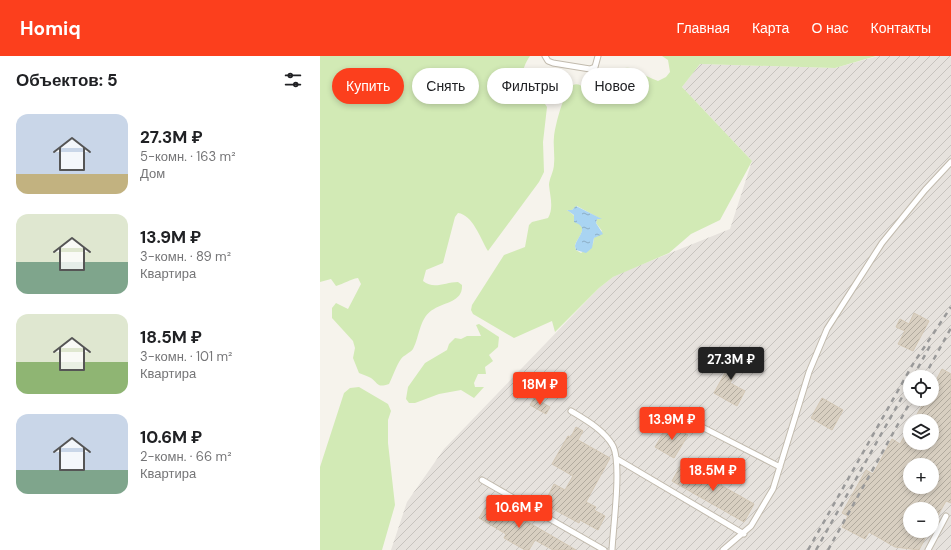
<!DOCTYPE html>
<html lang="ru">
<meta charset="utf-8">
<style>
body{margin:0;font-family:"DM Sans",sans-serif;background:#f2f2f2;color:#202124;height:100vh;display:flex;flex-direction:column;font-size:15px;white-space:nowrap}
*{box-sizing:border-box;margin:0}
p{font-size:13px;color:#757577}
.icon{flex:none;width:22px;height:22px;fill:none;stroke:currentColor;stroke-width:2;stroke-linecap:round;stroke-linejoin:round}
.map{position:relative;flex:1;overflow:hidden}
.sheet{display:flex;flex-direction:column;background:#fff;width:320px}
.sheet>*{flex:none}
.hud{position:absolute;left:12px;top:12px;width:380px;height:36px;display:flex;gap:8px}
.fabs{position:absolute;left:583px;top:314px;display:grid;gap:8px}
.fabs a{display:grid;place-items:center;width:36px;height:36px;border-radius:50%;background:#fff;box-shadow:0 2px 6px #0003;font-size:20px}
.price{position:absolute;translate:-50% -34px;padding:0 9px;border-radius:4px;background:#fc3f1d;color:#fff;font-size:13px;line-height:26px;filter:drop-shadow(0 1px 2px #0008)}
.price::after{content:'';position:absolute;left:50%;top:24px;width:12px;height:9px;margin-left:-6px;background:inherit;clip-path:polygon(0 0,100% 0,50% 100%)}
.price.current{background:#222;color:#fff}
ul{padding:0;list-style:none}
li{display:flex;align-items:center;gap:12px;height:100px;padding:0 16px}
li span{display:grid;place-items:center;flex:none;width:112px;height:80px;border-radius:12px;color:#555}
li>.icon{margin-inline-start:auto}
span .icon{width:48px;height:48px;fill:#fffc;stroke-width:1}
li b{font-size:17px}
h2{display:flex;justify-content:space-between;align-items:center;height:48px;padding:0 16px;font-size:17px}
.pill{padding:0 14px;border-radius:18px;background:#fff;box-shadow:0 2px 6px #0003;font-size:14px;line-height:36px}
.pill.current{background:#fc3f1d;color:#fff}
header{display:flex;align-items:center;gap:24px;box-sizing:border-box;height:56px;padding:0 20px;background:#fc3f1d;color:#fff}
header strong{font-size:19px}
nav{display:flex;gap:22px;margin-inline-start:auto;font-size:14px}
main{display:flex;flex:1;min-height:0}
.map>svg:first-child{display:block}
.industrial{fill:url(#industrial-furrows);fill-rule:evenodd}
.grass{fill:#d2eab5;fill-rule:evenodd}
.water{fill:url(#water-ripples)}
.building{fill:url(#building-hatch);stroke:#d3c7b4;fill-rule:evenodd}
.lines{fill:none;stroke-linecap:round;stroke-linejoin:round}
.lane-casing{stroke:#c2bbae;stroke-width:7}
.lane{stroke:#fff;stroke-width:5}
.rail{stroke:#9a9a9a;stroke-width:2.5;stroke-dasharray:5 5;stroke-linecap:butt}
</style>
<header>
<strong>Homiq</strong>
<nav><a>Главная</a><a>Карта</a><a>О нас</a><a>Контакты</a></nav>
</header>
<main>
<section class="sheet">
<h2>Объектов: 5<svg class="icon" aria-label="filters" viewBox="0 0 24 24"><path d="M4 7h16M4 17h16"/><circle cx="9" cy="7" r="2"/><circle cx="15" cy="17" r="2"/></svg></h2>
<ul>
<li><span style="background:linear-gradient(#c9d6e8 75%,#c2b280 0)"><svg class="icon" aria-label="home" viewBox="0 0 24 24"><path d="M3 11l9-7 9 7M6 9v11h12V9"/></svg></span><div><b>27.3M ₽</b><p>5-комн. · 163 m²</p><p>Дом</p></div></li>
<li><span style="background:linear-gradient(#dfe7d0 60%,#7fa58c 0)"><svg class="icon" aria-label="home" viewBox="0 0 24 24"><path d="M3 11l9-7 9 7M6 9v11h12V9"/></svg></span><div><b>13.9M ₽</b><p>3-комн. · 89 m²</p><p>Квартира</p></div></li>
<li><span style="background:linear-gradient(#dfe7d0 60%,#8fb573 0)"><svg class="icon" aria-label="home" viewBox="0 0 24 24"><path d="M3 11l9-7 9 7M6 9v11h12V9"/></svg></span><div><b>18.5M ₽</b><p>3-комн. · 101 m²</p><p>Квартира</p></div></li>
<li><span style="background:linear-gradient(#c9d6e8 70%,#7fa58c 0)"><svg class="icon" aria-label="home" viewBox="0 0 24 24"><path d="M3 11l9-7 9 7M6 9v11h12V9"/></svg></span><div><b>10.6M ₽</b><p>2-комн. · 66 m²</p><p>Квартира</p></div></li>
</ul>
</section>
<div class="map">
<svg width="631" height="494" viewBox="0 0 631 494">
<defs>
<pattern id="industrial-furrows" width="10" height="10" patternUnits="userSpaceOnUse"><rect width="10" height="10" fill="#e6e2dd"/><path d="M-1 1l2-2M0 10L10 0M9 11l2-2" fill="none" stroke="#c7c3be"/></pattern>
<pattern id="water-ripples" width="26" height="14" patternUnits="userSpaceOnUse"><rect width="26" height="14" fill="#a9d4f2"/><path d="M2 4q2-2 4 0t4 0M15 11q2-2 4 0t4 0" fill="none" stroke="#8caec5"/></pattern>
<pattern id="building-hatch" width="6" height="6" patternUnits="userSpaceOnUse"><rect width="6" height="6" fill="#d8cfc1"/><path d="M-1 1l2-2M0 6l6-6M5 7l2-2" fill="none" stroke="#b1aa9e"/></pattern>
</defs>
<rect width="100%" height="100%" fill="#f6f3ec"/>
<!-- industrial -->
<path class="industrial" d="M558 0H631V494H71L87 446 124 393 279 232 293 221 308 214 410 173 432 105 362 31 380 8 515 12ZM590 321H612V343H590ZM590 365H612V387H590ZM590 409H612V431H590ZM590 453H612V475H590Z"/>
<!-- grass -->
<path class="grass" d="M0 0H210C201 12 197 34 212 44 215 46 221 47 225 48L227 51 223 86 224 116 219 126 168 195C160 182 153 159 138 157L135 161 123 207 106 214 103 225C114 234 125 226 138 226L142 229C143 246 125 246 114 253 99 261 100 280 93 293 90 297 84 299 81 303 76 310 73 320 69 328 57 332 59 328 51 322 48 320 43 319 39 317L33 302 35 292 33 285 12 262V252L16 247 28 253 41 228 38 222C30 223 24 228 16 230L11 223 0 226Z
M342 0H556L515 12 380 8 362 31 432 105 400 164 371 178 349 197 293 221 279 232 235 276 232 265 194 282 153 258 151 254 152 249 184 199 205 191 209 169 212 166 228 162C234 152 230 140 229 129 229 123 234 115 234 108 235 99 233 90 234 81 235 70 244 34 253 29 258 27 261 30 265 32L269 31 274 25 284 26C311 0 311 16 338 25L346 21 350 16 348 4ZM257 150 281 163H277L276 167 282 175 274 182 273 188 261 197 256 194 255 190C256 184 261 180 262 175 264 168 253 158 247 154H252Z
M159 268 179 281 178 291 169 299 173 305 165 311 166 318H158L154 327 155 331H164L154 342 141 334 119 338 95 347H89L86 343 88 331 105 307 127 294 129 288 135 282 141 283 147 280H161L156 269Z
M39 331 68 348 71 355 68 364V387L75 449 62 494H0V411L24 337 30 332Z"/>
<!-- water -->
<path class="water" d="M256 150 282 163H277L276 167 283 178 274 182 272 192 266 197 256 194 255 190C258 179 270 172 254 166V159L247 154H252Z"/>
<!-- building -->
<path class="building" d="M594 257 609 265 593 295 578 288 585 275 576 271 580 263 589 268Z
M413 294 425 301 410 327 425 335 417 350 394 337 411 306 408 304Z
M622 313 631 318V447L626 445 612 470V453H590V475H609L599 494 575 491 549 476 545 483 522 471 528 460 522 457 546 414 553 418 572 383 580 388 590 371V387H612V365H593L606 343H612V332ZM590 409H612V431H590Z
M214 342 230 351 226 358 210 349Z
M502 342 523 354 512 374 491 362Z
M349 368 368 379 354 402 335 391Z
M256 371 263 375 258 384 290 402 266 446 276 451 274 454 285 460 278 474 260 464 259 467 224 448 234 428 245 434 253 420 232 408 248 380 251 381Z
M362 407 434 448 424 466 352 425Z
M170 444 256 494H233L215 484 209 494H205L184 482 186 478 159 462Z"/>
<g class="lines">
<defs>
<path id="lane" d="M225 0 228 5 233 7 270 13 275 11 278 0
M251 355C266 364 284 374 293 390 302 408 293 472 292 494
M380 370 460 411
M297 403 424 478
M162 424 284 494
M403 494 431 470 453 433 489 316 507 273 562 187 605 134 631 106
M608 494 626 460"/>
</defs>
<!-- lane casing -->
<use href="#lane" class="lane-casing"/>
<!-- lane -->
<use href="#lane" class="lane"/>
<!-- rail -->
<path class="rail" d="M593 321 611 288
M604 321 631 272
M488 494 593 308 631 251
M496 494 590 327
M508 494 592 343"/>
</g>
</svg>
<div class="fabs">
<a><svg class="icon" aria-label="locate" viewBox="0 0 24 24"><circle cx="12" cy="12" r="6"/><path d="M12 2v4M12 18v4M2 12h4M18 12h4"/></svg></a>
<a><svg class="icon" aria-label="layers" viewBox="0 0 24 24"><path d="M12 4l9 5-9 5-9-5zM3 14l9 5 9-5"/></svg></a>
<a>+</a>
<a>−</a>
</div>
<b class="price current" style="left:411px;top:325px">27.3M ₽</b>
<b class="price" style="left:220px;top:350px">18M ₽</b>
<b class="price" style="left:352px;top:385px">13.9M ₽</b>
<b class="price" style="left:393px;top:436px">18.5M ₽</b>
<b class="price" style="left:199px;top:473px">10.6M ₽</b>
<div class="hud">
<a class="pill current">Купить</a>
<a class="pill">Снять</a>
<a class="pill">Фильтры</a>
<a class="pill">Новое</a>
</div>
</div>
</main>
